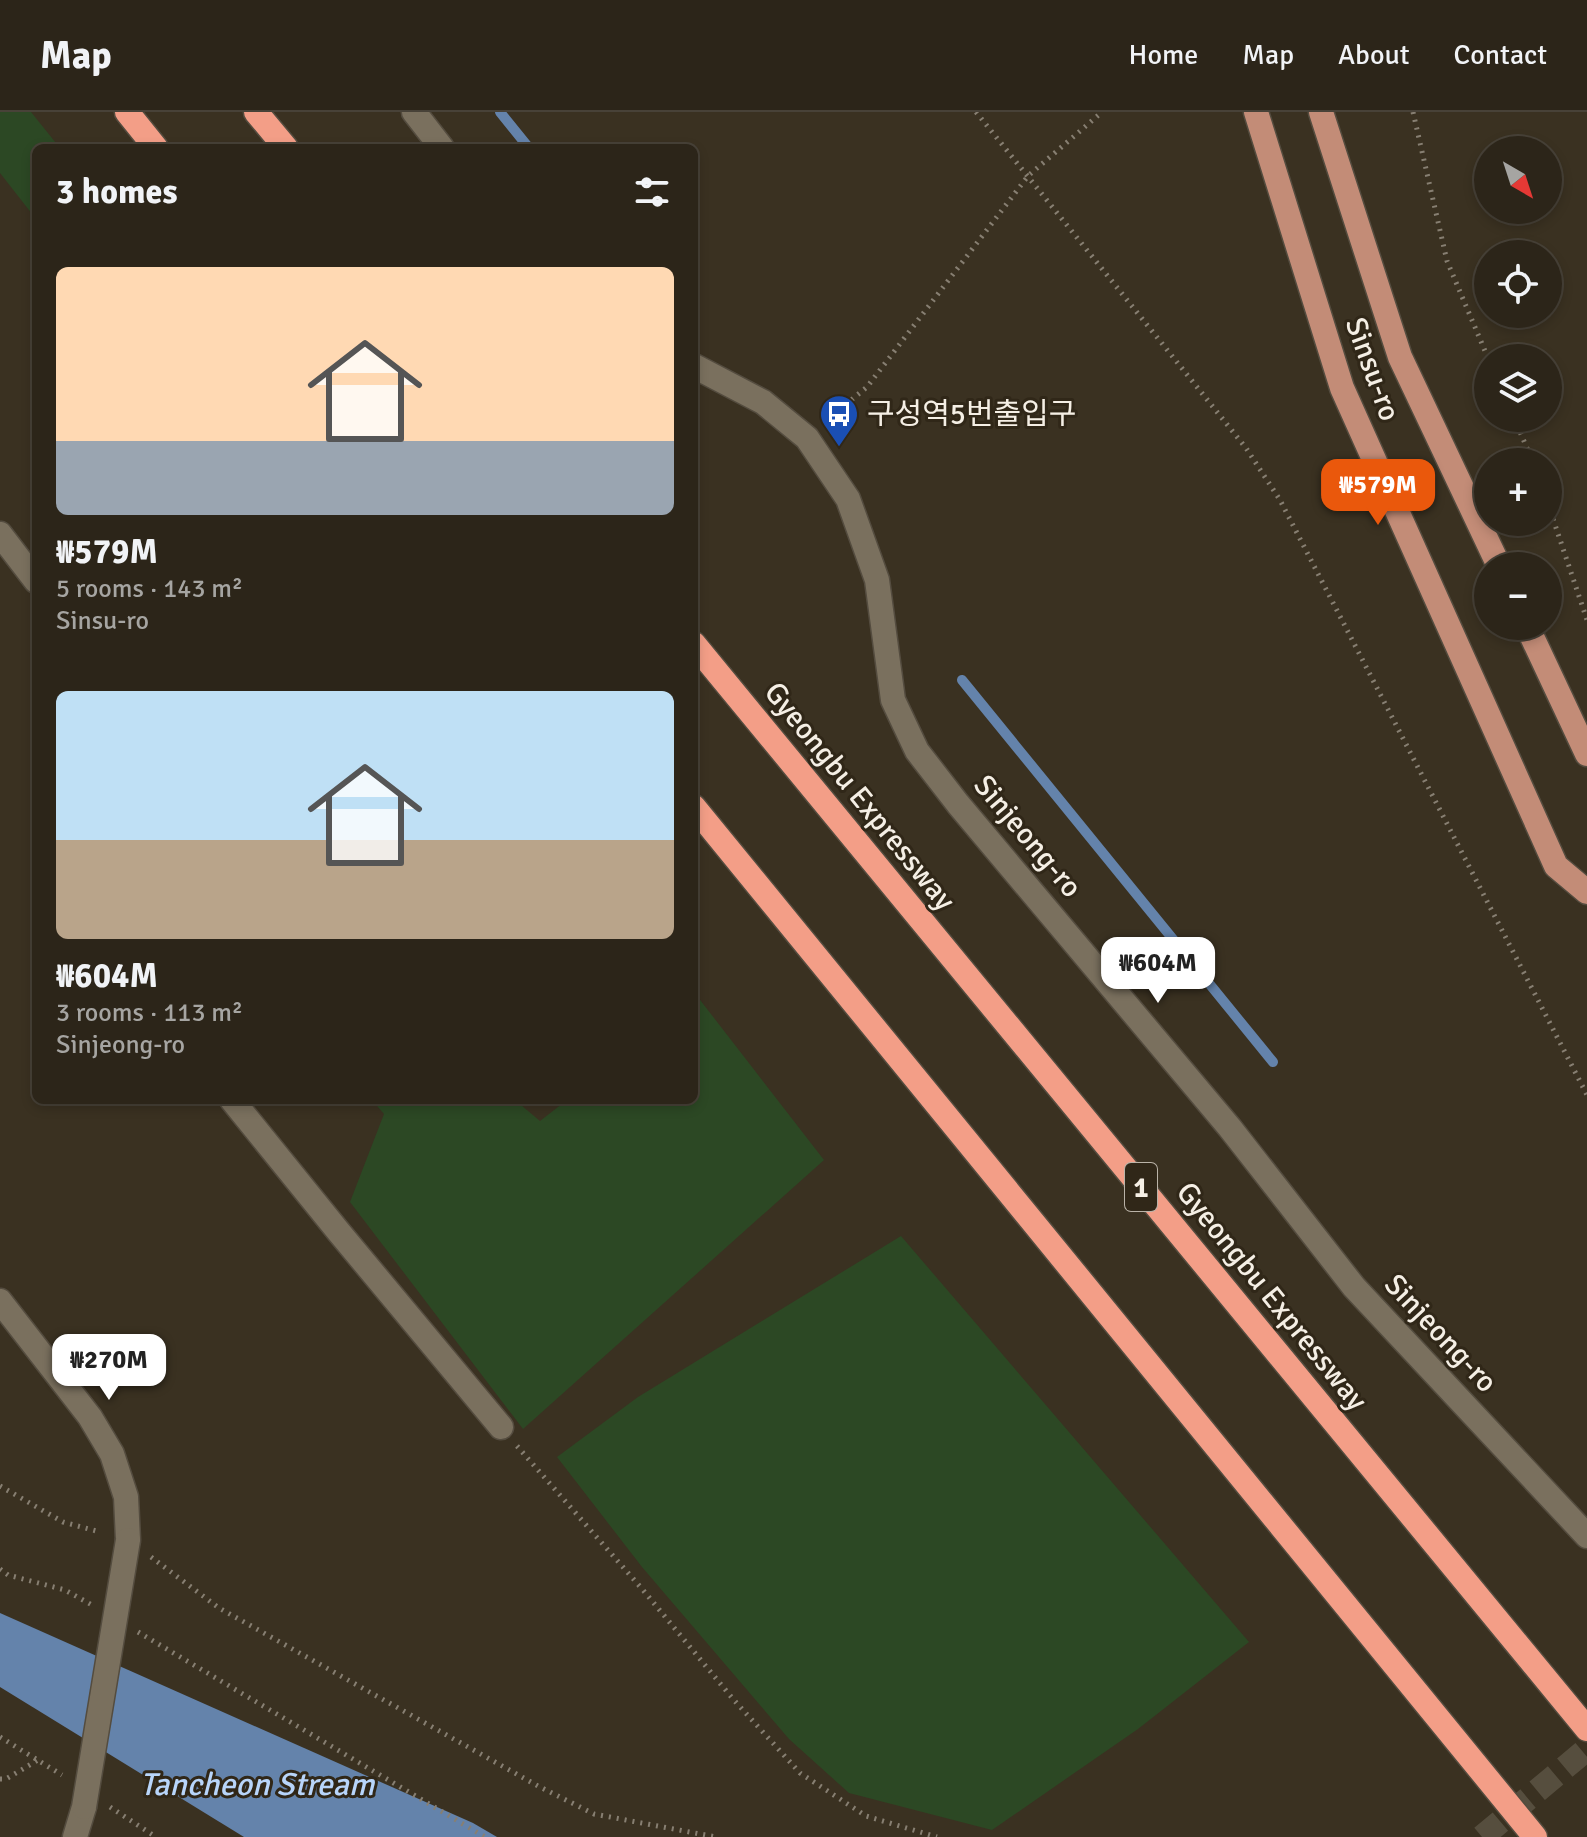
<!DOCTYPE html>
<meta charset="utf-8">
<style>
body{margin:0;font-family:Signika,"Noto Sans KR",sans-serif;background:#342d22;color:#f1f3f6;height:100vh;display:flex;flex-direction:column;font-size:30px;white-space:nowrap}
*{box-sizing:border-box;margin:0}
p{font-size:26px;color:#a6a5a2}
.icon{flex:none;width:44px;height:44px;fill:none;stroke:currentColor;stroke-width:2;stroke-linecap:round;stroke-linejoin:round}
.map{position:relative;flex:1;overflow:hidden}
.sheet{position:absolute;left:32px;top:32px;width:666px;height:960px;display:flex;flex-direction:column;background:#2c2519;border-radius:12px;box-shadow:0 4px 12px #0003,0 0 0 2px #484238}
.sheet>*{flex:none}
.needle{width:52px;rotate:141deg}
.controls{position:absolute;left:1474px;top:24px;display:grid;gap:16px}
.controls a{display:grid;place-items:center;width:88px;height:88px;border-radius:50%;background:#2c2519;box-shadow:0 4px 12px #0003,0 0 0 2px #484238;font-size:40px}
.price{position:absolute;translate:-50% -68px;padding:0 18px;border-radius:16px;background:#fff;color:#222;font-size:26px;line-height:52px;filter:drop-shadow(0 2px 4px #0008)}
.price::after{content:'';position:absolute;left:50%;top:48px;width:24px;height:18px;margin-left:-12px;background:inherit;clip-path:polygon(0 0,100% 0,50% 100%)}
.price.current{background:#ea580c;color:#fff}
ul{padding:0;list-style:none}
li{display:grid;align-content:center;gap:16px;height:424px;padding:0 24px}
li span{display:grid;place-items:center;height:248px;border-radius:12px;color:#555}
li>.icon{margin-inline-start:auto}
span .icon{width:144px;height:144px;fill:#fffc;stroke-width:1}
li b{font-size:34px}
h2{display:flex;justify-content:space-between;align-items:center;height:96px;padding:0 24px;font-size:34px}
header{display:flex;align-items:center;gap:48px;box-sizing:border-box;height:112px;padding:0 40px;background:#2c2519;border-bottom:2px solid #484238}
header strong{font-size:38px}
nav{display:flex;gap:44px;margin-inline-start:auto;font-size:28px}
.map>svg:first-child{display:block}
.green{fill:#2c4824}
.water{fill:#6483ab}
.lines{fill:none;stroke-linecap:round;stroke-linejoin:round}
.stream{stroke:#6483ab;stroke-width:10}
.minor-tunnel{stroke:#564e3e;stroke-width:24;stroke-dasharray:24 12;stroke-linecap:butt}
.minor-casing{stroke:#544c3f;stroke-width:27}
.major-casing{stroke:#544c3f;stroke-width:27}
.highway-casing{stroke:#544c3f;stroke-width:27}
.path{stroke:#877f72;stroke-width:5;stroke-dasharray:2 6;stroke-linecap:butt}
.minor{stroke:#7a705e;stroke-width:24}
.major{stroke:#c38c77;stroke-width:24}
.highway{stroke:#f39e87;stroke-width:24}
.minor-bridge-casing{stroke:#544c3f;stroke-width:27;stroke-linecap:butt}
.minor-bridge{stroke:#7a705e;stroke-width:24}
.labels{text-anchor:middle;stroke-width:6;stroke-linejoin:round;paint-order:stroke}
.shield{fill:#302718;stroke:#bab3a8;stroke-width:2}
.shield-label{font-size:28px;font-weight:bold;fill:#f5efe5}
.street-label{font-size:30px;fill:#f5efe5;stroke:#302718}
.poi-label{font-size:30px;fill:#f5efe5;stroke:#302718;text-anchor:start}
.water-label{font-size:32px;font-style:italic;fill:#b8d5fa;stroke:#302718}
</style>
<header>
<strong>Map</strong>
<nav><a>Home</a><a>Map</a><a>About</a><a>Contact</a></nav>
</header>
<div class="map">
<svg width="1587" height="1725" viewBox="0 0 1587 1725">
<rect width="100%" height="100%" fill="#3a3121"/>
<!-- green -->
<path class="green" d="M0 0H31L60 36H36V107L0 61Z
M697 884 824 1048 523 1317 350 1090 384 1002 372 988H515L540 1009 567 988H694V887Z
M901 1124 1249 1530 1138 1617 992 1718 849 1681 789 1627 642 1455 557 1345 638 1285Z"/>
<!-- water -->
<path class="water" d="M0 1501 473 1711 497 1725H244L0 1575Z"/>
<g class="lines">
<!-- stream -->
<path class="stream" d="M500 0 529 36
M962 568 1273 950"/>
<!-- minor-tunnel -->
<path class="minor-tunnel" d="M1482 1725 1587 1637"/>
<defs>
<path id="minor" d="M414 0 442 36
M694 254 763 290 807 326 848 387 877 468 893 588 917 639 958 692 1230 1016 1354 1175 1587 1424
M0 422 36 469
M232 988 338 1119 501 1315
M0 1189 90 1305 112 1342 126 1385 128 1428
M75 1725 84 1695"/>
<path id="major" d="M1256 0 1342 276 1556 754 1587 780
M1321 0 1400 245 1499 454
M1527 514 1587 642"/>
<path id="highway" d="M127 0 156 36
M256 0 286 36
M694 532 1587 1617
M694 695 1535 1725"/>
</defs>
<!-- minor casing -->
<use href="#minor" class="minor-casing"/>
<!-- major casing -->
<use href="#major" class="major-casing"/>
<!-- highway casing -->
<use href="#highway" class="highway-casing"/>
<!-- path -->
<path class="path" d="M976 0 1246 336 1280 388 1587 983
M1413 0 1447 149 1488 246
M1514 306 1533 350
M827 308 867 275 1028 64 1102 0
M1548 392 1587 508
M517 1334 643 1478 733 1587 800 1661 866 1704 937 1725
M0 1374 63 1410 100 1420
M151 1445 219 1496 538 1674 594 1702 716 1725
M0 1457 8 1463 65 1478 92 1493
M138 1520 485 1725
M0 1625 62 1663
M0 1667H6L38 1648
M110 1695 156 1725"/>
<!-- minor -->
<use href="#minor" class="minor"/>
<!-- major -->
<use href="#major" class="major"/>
<!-- highway -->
<use href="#highway" class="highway"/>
<defs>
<path id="minor-bridge" d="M84 1695 128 1428"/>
</defs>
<!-- minor-bridge casing -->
<use href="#minor-bridge" class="minor-bridge-casing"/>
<!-- minor-bridge -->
<use href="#minor-bridge" class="minor-bridge"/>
</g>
<!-- icons -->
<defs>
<symbol id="bus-pin" viewBox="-11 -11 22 30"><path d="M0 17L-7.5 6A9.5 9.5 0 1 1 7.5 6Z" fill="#1a4fb4" stroke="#302718"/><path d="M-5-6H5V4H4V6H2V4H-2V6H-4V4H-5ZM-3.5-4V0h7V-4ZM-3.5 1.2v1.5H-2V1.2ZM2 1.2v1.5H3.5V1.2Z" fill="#fff"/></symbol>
</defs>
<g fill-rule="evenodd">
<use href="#bus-pin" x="817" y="280" width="44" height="60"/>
</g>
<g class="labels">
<!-- shield labels -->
<rect class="shield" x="1125" y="1051" width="32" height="48" rx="6"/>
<g class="shield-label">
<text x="1141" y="1085">1</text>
</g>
<!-- street labels -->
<g class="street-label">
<text transform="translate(1373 257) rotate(70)" y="10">Sinsu-ro</text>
<text transform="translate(860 684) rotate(51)" y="10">Gyeongbu Expressway</text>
<text transform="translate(1028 724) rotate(50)" y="10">Sinjeong-ro</text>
<text transform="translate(1272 1184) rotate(51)" y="10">Gyeongbu Expressway</text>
<text transform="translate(1441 1221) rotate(47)" y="10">Sinjeong-ro</text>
</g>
<!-- poi labels -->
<g class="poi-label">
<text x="867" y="312">구성역5번출입구</text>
</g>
<!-- water labels -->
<g class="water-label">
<text x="257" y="1683">Tancheon Stream</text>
</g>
</g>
</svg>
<div class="controls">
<a><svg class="needle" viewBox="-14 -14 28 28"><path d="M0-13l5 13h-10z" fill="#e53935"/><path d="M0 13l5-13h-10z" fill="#a6a5a2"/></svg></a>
<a><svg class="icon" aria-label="locate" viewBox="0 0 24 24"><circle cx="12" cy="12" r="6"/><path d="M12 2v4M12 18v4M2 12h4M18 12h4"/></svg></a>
<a><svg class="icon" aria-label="layers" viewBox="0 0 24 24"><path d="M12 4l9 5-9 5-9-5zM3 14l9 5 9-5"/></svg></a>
<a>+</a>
<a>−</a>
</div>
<b class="price current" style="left:1378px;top:415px">₩579M</b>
<b class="price" style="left:1158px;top:893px">₩604M</b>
<b class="price" style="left:109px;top:1290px">₩270M</b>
<section class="sheet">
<h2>3 homes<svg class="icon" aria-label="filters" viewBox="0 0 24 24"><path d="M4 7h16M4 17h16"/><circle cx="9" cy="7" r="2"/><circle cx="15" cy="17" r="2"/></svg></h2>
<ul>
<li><span style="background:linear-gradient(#ffd9b3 70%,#9aa5b1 0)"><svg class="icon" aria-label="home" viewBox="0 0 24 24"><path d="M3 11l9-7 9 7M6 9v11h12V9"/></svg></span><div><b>₩579M</b><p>5 rooms · 143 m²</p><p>Sinsu-ro</p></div></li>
<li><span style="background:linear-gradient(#bfe0f5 60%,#b9a48a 0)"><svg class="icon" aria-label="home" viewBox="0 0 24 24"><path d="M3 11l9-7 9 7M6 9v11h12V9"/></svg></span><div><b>₩604M</b><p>3 rooms · 113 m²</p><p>Sinjeong-ro</p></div></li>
</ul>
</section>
</div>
